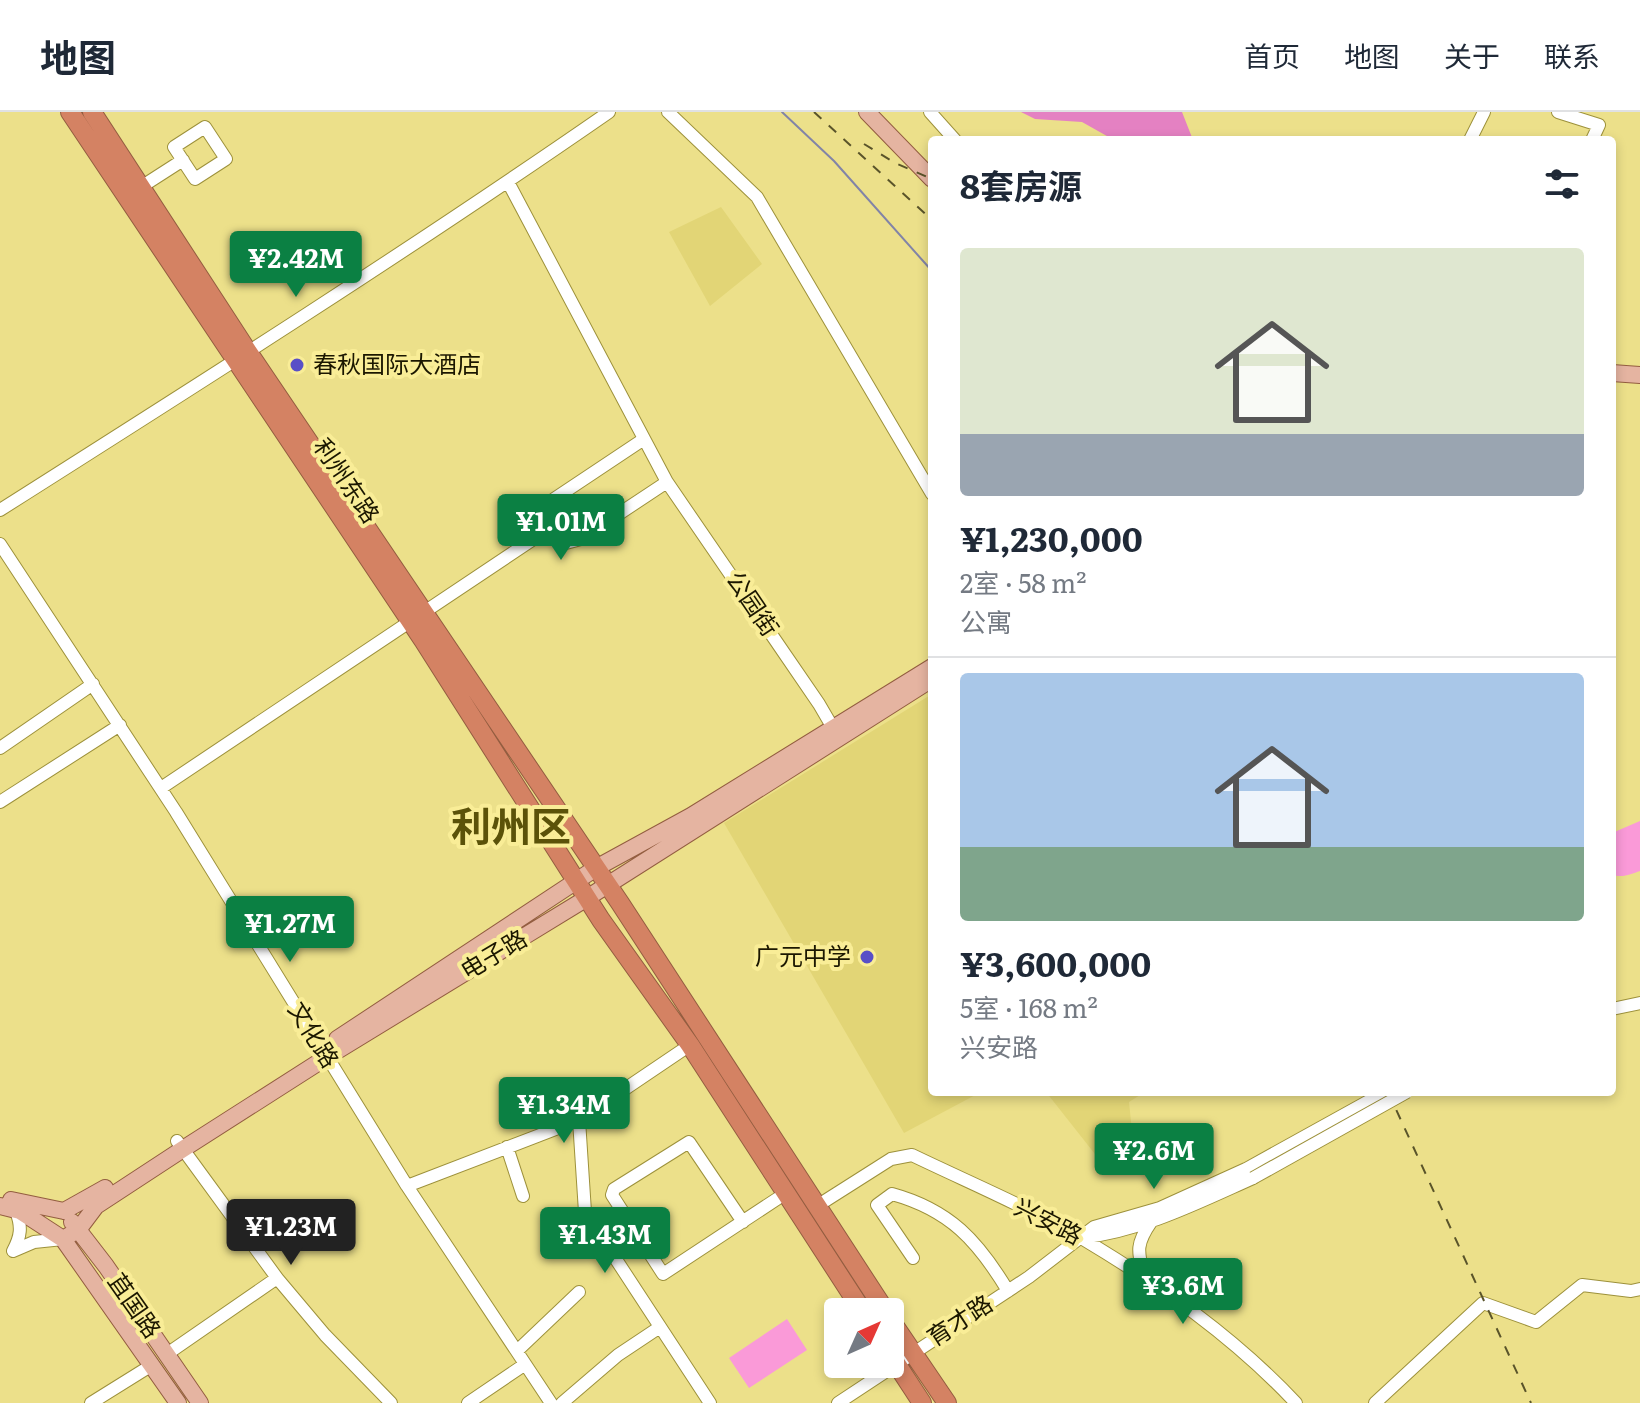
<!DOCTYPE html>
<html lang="zh">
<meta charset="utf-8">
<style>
body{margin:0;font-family:Literata,"Noto Sans SC",serif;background:#f6f6f7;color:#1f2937;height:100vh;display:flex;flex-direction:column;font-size:30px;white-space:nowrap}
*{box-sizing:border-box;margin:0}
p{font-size:26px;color:#747a83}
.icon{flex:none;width:44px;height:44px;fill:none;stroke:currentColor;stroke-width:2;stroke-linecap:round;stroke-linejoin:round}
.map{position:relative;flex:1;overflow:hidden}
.panel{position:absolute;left:928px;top:24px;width:688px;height:960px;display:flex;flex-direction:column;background:#fff;border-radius:8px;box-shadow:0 4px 12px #0003}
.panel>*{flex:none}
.needle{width:52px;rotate:45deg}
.fabs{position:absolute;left:824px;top:1186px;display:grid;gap:16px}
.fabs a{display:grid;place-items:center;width:80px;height:80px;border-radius:8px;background:#fff;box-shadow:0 4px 12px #0003;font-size:40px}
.price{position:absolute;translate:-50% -68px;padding:0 18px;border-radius:8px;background:#0b8043;color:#fff;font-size:26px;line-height:52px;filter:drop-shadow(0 2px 4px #0008)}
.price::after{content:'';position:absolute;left:50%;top:48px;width:24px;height:18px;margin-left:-12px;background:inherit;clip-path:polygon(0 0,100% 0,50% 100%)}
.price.selected{background:#222;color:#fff}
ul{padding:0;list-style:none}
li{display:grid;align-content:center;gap:16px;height:424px;padding:0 32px}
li+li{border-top:2px solid #e0e1e3}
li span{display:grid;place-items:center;height:248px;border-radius:8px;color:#555}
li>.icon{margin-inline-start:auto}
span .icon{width:144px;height:144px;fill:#fffc;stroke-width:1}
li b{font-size:34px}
h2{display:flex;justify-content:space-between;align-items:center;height:96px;padding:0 32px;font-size:34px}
header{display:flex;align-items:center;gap:48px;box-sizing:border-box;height:112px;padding:0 40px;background:#fff;border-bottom:2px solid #e0e1e3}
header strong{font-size:38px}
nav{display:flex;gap:44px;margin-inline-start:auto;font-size:28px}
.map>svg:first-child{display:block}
.built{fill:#e2d576}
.green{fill:#fa9ad8}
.forest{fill:#e481c2}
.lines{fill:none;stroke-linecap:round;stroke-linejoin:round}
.stream{stroke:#8284a7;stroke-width:2}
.minor-casing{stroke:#9d913b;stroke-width:14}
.major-casing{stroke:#935d40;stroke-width:18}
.highway-casing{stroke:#935d40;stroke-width:20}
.minor{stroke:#fff;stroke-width:12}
.major{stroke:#e5b4a1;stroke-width:16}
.highway{stroke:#d48263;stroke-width:18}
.rail{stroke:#5a542a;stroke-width:2;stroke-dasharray:10 10;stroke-linecap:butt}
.minor-bridge-casing{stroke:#9d913b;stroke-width:14;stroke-linecap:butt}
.minor-bridge{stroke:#fff;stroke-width:12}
.poi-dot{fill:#594fc7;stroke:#f9ed97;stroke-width:3}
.labels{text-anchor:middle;stroke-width:8;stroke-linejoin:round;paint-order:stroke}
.poi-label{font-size:24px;fill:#1b1700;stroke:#f9ed97;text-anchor:start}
.street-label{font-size:24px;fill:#1b1700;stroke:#f9ed97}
.town-label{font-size:40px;font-weight:bold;fill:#5b5209;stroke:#f9ed97}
</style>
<header>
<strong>地图</strong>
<nav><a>首页</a><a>地图</a><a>关于</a><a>联系</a></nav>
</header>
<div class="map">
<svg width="1640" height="1291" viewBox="0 0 1640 1291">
<rect width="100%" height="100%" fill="#ece08a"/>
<!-- built -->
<path class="built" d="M721 95 762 152 710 194 669 120Z
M932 582V980H981L904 1021 724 711Z
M1046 980H1145L1129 990 1133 1029 1102 1051Z"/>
<!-- green -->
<path class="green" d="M1640 709V759C1631 762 1621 767 1612 762V721Z
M787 1207 807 1238 749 1276 729 1246Z"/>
<!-- forest -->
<path class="forest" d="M1021 0H1182L1193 28H1114L1082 10 1035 7Z"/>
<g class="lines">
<!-- stream -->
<path class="stream" d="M782 0 834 49 932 159"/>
<defs>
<path id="minor" d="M668 0 757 85 932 382
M930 0 955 28
M1558 0 1599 13 1592 28
M205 15 226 47 195 67 174 35Z
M1470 28 1484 0
M508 70 667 370 581 427 562 432 547 418 542 406 554 387 644 327
M141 75 183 48
M667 370 819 592 833 616
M0 398C205 268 410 138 609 0
M0 432 176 700 407 1074 551 1291
M0 636 93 572
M161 676 547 418
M0 690 120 613
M1612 897 1640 891
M579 1008 585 1100 710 1291
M177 1029 277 1166 325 1223 391 1291
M507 1035 523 1084
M407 1074 579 1008 690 933
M817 1094 891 1047 912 1043C968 1070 1030 1096 1083 1127 1160 1173 1234 1225 1296 1291
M16 1099C22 1115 21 1124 13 1139L34 1130 63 1127
M743 1110 689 1030 614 1077 612 1083 663 1162 786 1081
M1080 1126C1142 1119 1197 1091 1253 1066
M913 1146 877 1093 892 1082C950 1098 978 1129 1008 1179
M1144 1166C1138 1140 1135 1133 1151 1110
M518 1238 579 1180
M167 1242 277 1166
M91 1291 152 1253
M468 1291 524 1253
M562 1291 618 1243 660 1215
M838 1291 1029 1165 1094 1115 1160 1096 1246 1057 1385 980
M1375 1291 1483 1191 1536 1210 1582 1173 1631 1179 1640 1177"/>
<path id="major" d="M867 0 932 67
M1612 261 1640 263
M337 927 596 756 691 704 932 555
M11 1088 64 1099
M0 1094 20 1099 63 1127 178 1291
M64 1099 105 1076
M72 1110 106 1154 200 1291
M63 1127 78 1118 96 1094 183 1037 327 945 587 786 932 567"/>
<path id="highway" d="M70 0 423 528 601 808 690 933 863 1200
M92 0 248 240 620 791 886 1200
M890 1207 947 1291
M890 1242 922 1291"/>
</defs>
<!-- minor casing -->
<use href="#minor" class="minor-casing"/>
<!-- major casing -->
<use href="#major" class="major-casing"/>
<!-- highway casing -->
<use href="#highway" class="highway-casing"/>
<!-- minor -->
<use href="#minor" class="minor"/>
<!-- major -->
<use href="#major" class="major"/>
<!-- highway -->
<use href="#highway" class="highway"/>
<!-- rail -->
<path class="rail" d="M814 0 932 108
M864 32 895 51 932 67
M1388 980 1531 1291"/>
<defs>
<path id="minor-bridge" d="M1253 1066 1407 980"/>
</defs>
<!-- minor-bridge casing -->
<use href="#minor-bridge" class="minor-bridge-casing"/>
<!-- minor-bridge -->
<use href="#minor-bridge" class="minor-bridge"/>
</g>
<!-- markers -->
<g class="poi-dot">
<circle cx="297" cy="253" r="8"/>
<circle cx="867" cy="845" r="8"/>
</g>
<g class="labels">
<!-- poi labels -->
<g class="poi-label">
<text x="313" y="261">春秋国际大酒店</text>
<text x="851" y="853" text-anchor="end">广元中学</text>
</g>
<!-- street labels -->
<g class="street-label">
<text transform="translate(346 369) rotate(56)" y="8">利州东路</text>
<text transform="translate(752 492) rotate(56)" y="8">公园街</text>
<text transform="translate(494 843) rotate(-31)" y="8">电子路</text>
<text transform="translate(313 923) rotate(58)" y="8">文化路</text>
<text transform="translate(1048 1110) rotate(27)" y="8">兴安路</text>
<text transform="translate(134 1194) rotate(55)" y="8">苴国路</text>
<text transform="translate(960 1209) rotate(-33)" y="8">育才路</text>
</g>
<!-- town labels -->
<g class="town-label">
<text x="511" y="729">利州区</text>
</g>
</g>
</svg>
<div class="fabs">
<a><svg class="needle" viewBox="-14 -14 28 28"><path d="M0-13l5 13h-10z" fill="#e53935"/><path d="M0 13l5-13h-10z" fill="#747a83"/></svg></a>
</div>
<b class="price" style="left:296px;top:187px">¥2.42M</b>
<b class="price" style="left:561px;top:450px">¥1.01M</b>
<b class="price" style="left:290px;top:852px">¥1.27M</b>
<b class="price" style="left:564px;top:1033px">¥1.34M</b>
<b class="price" style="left:1154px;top:1079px">¥2.6M</b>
<b class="price selected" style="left:291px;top:1155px">¥1.23M</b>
<b class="price" style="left:605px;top:1163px">¥1.43M</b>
<b class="price" style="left:1183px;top:1214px">¥3.6M</b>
<section class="panel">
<h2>8套房源<svg class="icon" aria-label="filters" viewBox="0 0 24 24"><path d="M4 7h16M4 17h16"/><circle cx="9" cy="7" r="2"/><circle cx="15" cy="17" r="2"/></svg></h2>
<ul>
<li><span style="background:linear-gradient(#dfe7d0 75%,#9aa5b1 0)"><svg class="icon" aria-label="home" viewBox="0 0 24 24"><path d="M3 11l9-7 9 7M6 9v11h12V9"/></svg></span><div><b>¥1,230,000</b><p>2室 · 58 m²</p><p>公寓</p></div></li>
<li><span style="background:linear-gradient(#a9c7e8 70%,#7fa58c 0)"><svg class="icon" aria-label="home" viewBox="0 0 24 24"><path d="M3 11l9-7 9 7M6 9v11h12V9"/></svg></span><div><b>¥3,600,000</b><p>5室 · 168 m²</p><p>兴安路</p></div></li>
</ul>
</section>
</div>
